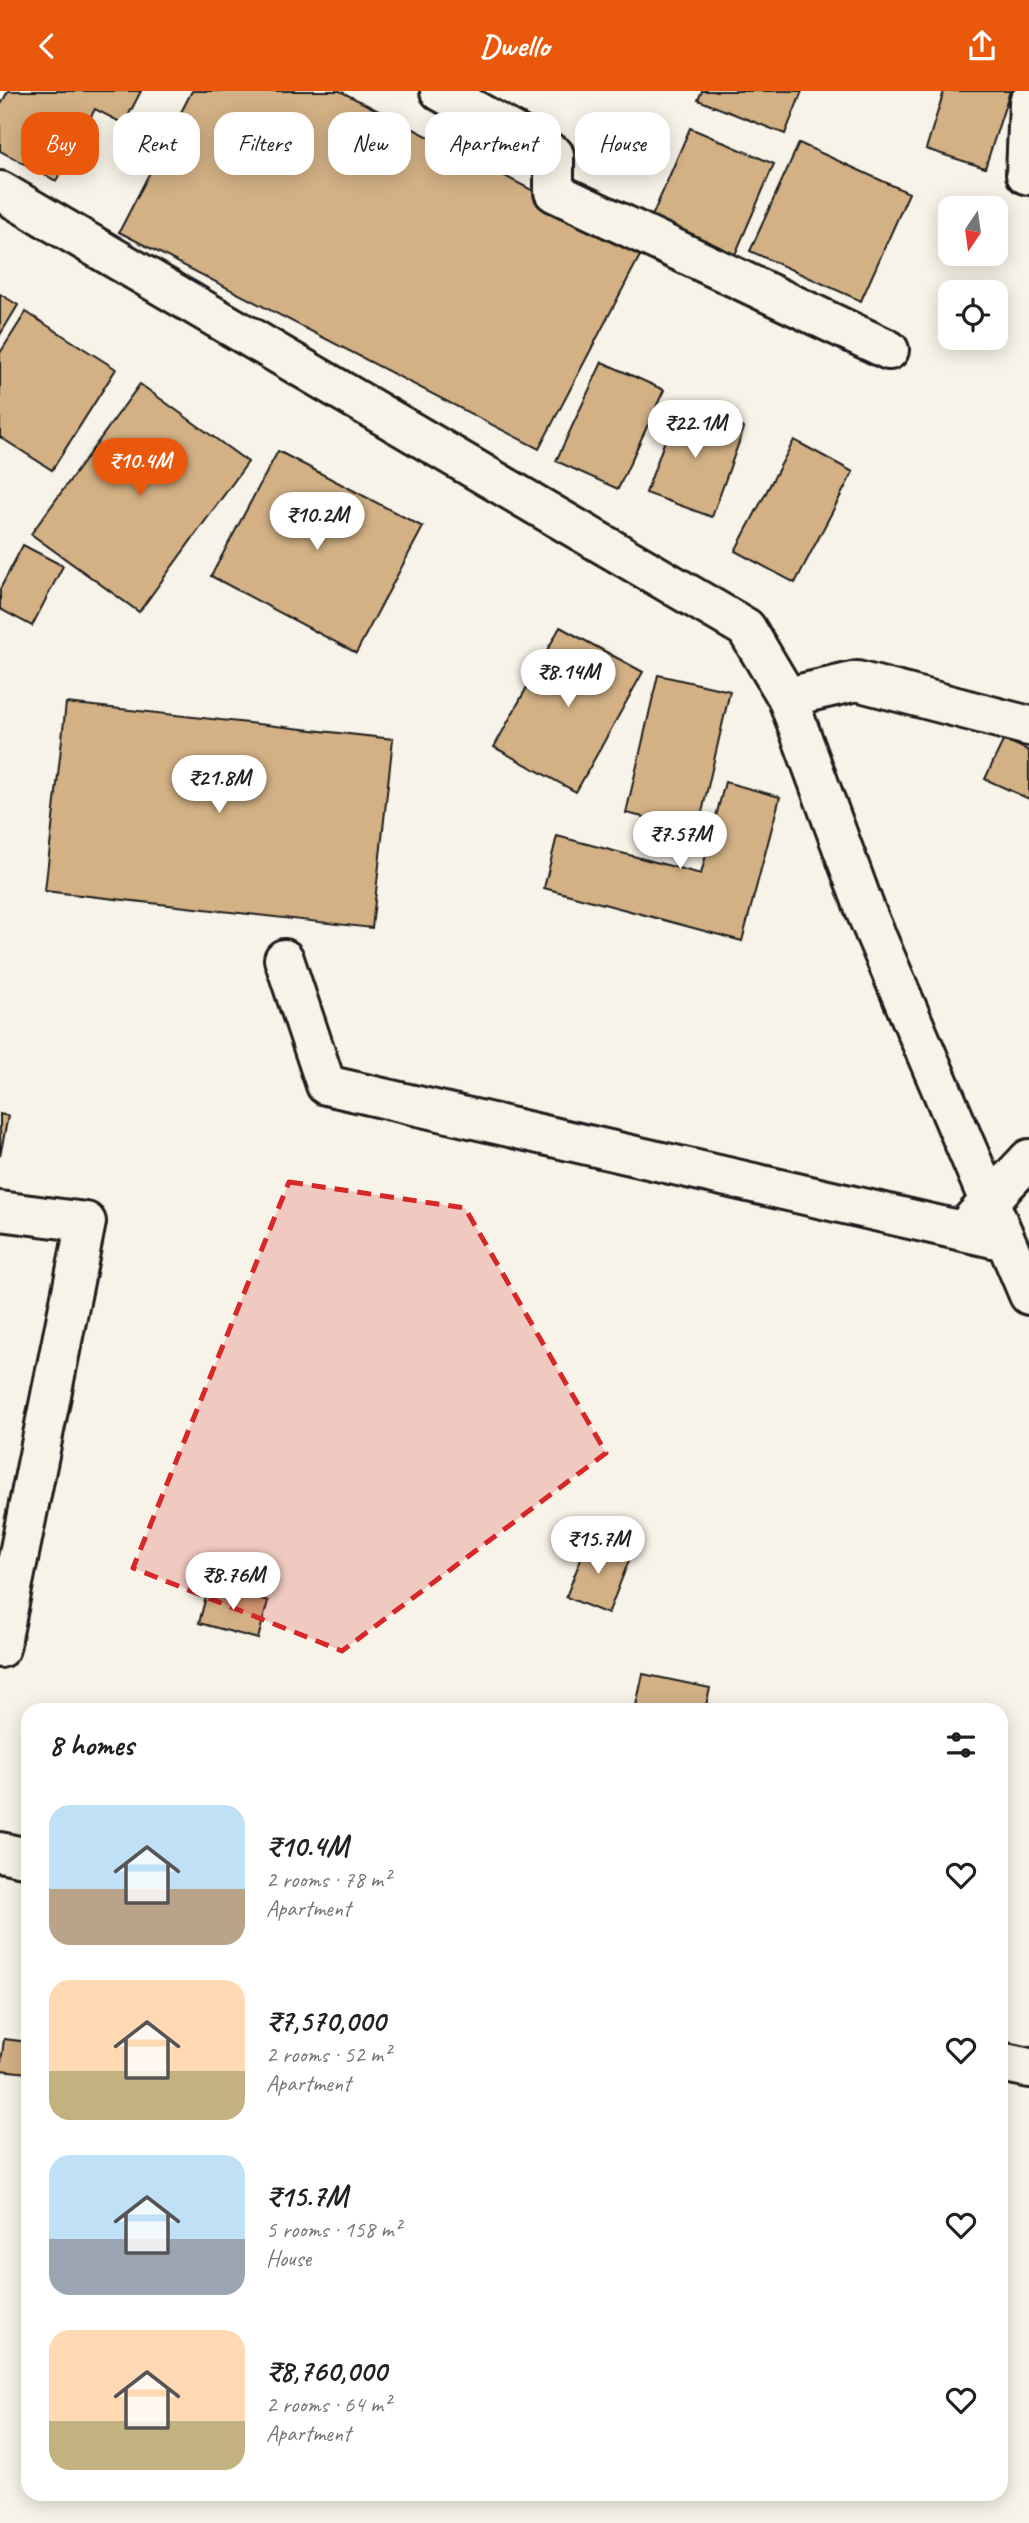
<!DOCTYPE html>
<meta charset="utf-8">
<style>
body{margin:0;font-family:Caveat,sans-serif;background:#f2f2f2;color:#222;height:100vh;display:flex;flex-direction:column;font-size:26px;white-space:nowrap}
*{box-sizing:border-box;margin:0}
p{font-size:23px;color:#767676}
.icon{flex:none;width:38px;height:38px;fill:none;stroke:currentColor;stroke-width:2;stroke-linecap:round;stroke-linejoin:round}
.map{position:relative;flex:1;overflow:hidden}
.drawer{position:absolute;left:21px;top:1612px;width:987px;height:798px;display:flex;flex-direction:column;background:#fff;border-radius:21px;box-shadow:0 4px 18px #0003}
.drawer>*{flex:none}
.banner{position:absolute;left:21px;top:21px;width:987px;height:63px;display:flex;gap:14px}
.needle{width:46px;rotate:193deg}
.tools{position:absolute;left:938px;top:105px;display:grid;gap:14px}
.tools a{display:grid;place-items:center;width:70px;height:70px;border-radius:14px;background:#fff;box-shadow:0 4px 18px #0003;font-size:35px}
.price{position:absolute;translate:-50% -60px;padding:0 16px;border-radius:24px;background:#fff;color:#222;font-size:23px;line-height:46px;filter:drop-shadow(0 2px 4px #0008)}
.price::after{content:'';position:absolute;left:50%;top:42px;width:21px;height:16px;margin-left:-10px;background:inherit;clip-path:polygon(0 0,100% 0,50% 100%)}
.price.selected{background:#ea580c;color:#fff}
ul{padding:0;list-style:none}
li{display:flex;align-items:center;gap:21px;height:175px;padding:0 28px}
li span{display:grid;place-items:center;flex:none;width:196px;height:140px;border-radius:21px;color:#555}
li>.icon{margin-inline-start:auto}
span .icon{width:84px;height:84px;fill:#fffc;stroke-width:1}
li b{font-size:30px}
h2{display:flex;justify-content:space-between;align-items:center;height:84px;padding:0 28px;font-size:30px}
.chip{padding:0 24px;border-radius:21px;background:#fff;box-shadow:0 4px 18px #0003;font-size:24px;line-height:63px}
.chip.selected{background:#ea580c;color:#fff}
header{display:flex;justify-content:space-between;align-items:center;height:91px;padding:0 28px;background:#ea580c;color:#fff;font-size:32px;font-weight:700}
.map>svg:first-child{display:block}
.building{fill:#d3b185;stroke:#1c1c1c;stroke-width:2}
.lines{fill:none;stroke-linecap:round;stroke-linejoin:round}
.street-casing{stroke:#1c1c1c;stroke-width:44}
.primary-casing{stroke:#1c1c1c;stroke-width:44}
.street{stroke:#f7f3e8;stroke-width:38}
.primary{stroke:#f7f3e8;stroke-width:38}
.marked{fill:#d62828;fill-opacity:0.2;stroke:#d62828;stroke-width:5;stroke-dasharray:14 9;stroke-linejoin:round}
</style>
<header><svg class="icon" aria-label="back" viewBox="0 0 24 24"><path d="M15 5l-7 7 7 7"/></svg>Dwello<svg class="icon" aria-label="share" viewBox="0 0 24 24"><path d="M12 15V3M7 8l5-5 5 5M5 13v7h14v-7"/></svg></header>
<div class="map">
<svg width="1029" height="2432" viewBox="0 0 1029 2432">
<rect width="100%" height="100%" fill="#f7f3e8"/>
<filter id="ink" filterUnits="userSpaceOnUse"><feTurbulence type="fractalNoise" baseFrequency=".0143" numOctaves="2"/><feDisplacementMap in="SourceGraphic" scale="14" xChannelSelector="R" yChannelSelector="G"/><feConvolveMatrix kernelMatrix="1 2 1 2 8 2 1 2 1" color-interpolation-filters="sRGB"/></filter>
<g filter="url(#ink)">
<!-- building -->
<path class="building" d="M8 0H141L124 33 95 18 56 90 0 60V15Z
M192 0H340L644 157 539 358 119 141Z
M702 0H802L785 43 698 9Z
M944 0H1010L985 77 926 58Z
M690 37 774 73 734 166 650 130Z
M799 52 909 102 861 210 750 160Z
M0 203 18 214 0 244Z
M26 221 116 278 52 379 0 346V262Z
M602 271 664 299 618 398 556 370Z
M140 293 248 371 139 521 31 443Z
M678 313 744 337 712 426 646 402Z
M794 349 853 381 795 492 735 460Z
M278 360 423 436 356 562 211 485Z
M23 454 63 475 32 535 0 518V498Z
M560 536 643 581 576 701 494 656Z
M658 584 730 600 698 739 626 722Z
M66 612 393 648 372 837 45 800Z
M1004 648 1029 660V708L985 688Z
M725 691 780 706 742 850 544 797 557 745 701 783Z
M0 1023 8 1025 0 1065Z
M589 1447 631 1464 608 1523 566 1506Z
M209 1494 268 1510 258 1548 199 1532Z
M643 1583 710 1597 705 1619H635Z
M4 1948 28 1951V1982L0 1979Z"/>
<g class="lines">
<defs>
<path id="street" d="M440 0 554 64V101L889 259
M1029 12 1026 83 1029 84
M0 100 746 537 787 606 866 821 1029 1204
M787 606 857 590 1029 635
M284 868 326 994 1006 1150
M0 1120 86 1131 0 1557
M973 1128 1029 1068"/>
<path id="primary" d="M0 1761 28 1767
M1001 1971 1029 1977"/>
</defs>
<!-- street casing -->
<use href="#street" class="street-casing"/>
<!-- primary casing -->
<use href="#primary" class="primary-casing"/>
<!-- street -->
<use href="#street" class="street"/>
<!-- primary -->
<use href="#primary" class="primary"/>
</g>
</g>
<!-- marked area -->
<path class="marked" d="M289 1091 465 1117 606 1362 342 1560 133 1477Z"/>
</svg>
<div class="tools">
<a><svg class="needle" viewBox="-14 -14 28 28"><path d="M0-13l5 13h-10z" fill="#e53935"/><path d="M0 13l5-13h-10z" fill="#767676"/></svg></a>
<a><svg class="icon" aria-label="locate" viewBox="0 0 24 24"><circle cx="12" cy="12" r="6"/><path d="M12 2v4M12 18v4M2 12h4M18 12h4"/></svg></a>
</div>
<b class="price" style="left:695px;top:369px">₹22.1M</b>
<b class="price selected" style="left:140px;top:407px">₹10.4M</b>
<b class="price" style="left:317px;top:461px">₹10.2M</b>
<b class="price" style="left:568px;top:618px">₹8.14M</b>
<b class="price" style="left:219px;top:724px">₹21.8M</b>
<b class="price" style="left:680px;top:780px">₹7.57M</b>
<b class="price" style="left:598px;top:1485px">₹15.7M</b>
<b class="price" style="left:233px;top:1521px">₹8.76M</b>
<div class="banner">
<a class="chip selected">Buy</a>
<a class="chip">Rent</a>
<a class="chip">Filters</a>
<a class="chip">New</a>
<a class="chip">Apartment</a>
<a class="chip">House</a>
</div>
<section class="drawer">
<h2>8 homes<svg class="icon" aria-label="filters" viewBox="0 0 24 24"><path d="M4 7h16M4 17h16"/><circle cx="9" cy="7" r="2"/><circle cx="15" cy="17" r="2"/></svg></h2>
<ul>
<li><span style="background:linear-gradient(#bfe0f5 60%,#b9a48a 0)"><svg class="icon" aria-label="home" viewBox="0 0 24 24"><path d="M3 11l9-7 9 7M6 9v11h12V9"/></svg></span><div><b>₹10.4M</b><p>2 rooms · 78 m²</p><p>Apartment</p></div><svg class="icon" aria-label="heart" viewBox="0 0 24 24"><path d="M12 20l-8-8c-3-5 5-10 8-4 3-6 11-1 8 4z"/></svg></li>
<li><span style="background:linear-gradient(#ffd9b3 65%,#c2b280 0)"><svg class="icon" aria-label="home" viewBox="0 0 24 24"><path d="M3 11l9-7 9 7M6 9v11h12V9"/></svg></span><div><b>₹7,570,000</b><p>2 rooms · 52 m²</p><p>Apartment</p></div><svg class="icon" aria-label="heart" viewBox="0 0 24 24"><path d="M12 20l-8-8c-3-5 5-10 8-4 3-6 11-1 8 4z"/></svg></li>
<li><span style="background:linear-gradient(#bfe0f5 60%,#9aa5b1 0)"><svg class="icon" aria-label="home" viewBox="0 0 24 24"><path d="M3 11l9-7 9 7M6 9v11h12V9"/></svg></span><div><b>₹15.7M</b><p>5 rooms · 158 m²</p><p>House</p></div><svg class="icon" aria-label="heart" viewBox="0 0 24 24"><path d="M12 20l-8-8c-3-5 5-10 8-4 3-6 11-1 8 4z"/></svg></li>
<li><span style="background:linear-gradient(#ffd9b3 65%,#c2b280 0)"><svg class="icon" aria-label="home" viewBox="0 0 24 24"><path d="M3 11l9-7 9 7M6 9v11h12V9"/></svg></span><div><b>₹8,760,000</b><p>2 rooms · 64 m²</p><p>Apartment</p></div><svg class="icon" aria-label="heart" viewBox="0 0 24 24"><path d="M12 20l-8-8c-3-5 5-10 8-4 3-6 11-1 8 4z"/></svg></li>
</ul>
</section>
</div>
